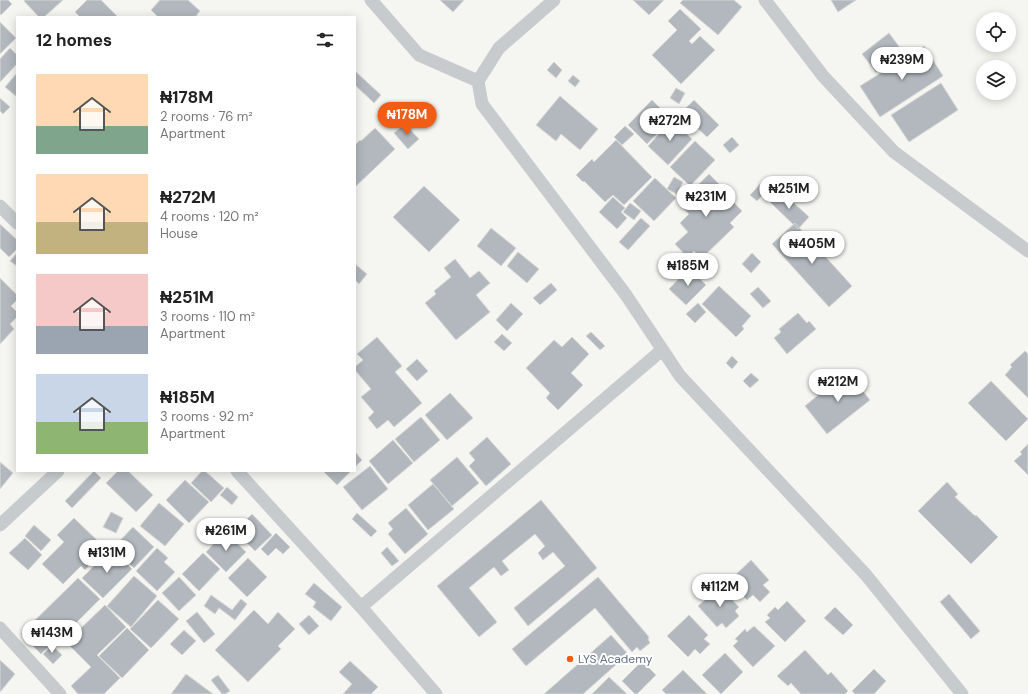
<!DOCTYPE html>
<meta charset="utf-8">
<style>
body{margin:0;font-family:"DM Sans",sans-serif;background:#f2f2f2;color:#222;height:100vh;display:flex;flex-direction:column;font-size:15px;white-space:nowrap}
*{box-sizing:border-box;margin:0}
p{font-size:13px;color:#767676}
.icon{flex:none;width:22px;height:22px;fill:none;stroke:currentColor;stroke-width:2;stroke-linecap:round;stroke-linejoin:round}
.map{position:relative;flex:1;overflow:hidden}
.drawer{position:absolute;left:16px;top:16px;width:340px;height:456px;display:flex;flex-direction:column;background:#fff;border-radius:0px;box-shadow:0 2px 10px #0003}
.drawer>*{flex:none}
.fabs{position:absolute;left:976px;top:12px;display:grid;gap:8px}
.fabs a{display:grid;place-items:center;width:40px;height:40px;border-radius:50%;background:#fff;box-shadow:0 2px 10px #0003;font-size:20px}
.price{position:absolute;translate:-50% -34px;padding:0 9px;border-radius:14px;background:#fff;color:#222;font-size:13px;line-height:26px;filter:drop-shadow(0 1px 2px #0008)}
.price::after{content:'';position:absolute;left:50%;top:24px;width:12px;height:9px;margin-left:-6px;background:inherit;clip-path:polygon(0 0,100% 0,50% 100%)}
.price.on{background:#f25d15;color:#fff}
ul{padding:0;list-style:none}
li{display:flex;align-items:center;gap:12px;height:100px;padding:0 20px}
li span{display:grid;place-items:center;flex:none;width:112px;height:80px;border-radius:0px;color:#555}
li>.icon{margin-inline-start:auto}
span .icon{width:48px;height:48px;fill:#fffc;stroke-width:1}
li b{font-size:17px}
h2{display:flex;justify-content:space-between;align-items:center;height:48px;padding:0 20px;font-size:17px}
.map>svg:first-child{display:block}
.building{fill:#b2b8be;stroke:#d7d7d4}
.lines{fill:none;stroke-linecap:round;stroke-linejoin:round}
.street{stroke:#c8cbce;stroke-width:13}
.poi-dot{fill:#f25d15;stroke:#fff;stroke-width:1.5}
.labels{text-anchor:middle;stroke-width:4;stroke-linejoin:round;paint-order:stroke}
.poi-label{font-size:12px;fill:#627285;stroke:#fff;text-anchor:start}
</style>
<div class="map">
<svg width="1028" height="694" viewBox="0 0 1028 694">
<rect width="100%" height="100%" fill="#f5f6f1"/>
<!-- building -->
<path class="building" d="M0 0H8L12 4 1 15 0 14Z
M25 0H63L44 17H39L24 1Z
M87 0H101L118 17H80L75 12Z
M160 0H188L200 11 195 17H158L151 10Z
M440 0H464L453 12Z
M633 0H664L649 15Z
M683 0H734L742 7 718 35 680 3Z
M831 0H856L838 12Z
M680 9 701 29 689 41 692 44 700 36 715 50 681 84 652 55 677 30 668 21Z
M0 22 16 38 0 54Z
M889 33 903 52 876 72 862 54Z
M924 46 943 76 880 117 860 86Z
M10 48 17 55V64L0 82V59Z
M554 62 562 70 556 78 547 70Z
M355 71 381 95 374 103 355 85Z
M17 73V97L5 87Z
M573 75 580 81 575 87 568 81Z
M941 83 958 110 909 142 891 115Z
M676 88 685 93 679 104 670 98Z
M560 96 598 129 580 150 561 134 556 141 536 125Z
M0 98 10 107 3 114 0 111Z
M652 100 671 119 647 144 628 125Z
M694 100 719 125 707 137 681 113Z
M392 109 403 122 396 128 385 116Z
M672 120 692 139 668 165 648 146Z
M405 124 419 139 408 149 394 133Z
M625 126 634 134 622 145 614 137Z
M375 128 395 149 355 187V145L360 140 361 141Z
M732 137 739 145 730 153 723 145Z
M616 140 652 177 624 205 613 195 605 202 584 181 583 182 576 175 592 159 594 162Z
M695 141 715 160 690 186 670 167Z
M709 174 724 189 722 190 742 211 730 223 734 227 701 259 694 251 688 258 675 244 688 232 680 223 689 214 679 204Z
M674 177 683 182 677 194 667 189Z
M655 178 676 198 654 221 633 201Z
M764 180 771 186 757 201 750 195Z
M424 186 460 220 429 252 393 217Z
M780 190 809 217 798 229 770 202Z
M613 197 625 208 621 212 627 218 617 229 599 212Z
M630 203 641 211 634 220 623 212Z
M641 218 650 226 628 250 619 242Z
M795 223 852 286 829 307 772 244Z
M0 224 17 240V249L9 257 0 248Z
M491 228 516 248 501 266 477 246Z
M518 252 539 269 527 283 507 266Z
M17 253V266L10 261Z
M752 253 761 262 751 273 742 264Z
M455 259 470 278 479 271 490 283 476 295 490 312 456 340 425 303 436 294 434 291 451 277 444 268Z
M355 264 367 274 359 284 355 280Z
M689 268 706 285 686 305 669 289Z
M0 278 17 295V300L11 306 17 312V317L10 324 14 329 0 344Z
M551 283 557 290 540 305 533 298Z
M719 286 751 316 742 326 744 329 736 337 702 304Z
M758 287 771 301 763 308 750 294Z
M511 303 523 314 507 331 496 320Z
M698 303 706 312 695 323 686 314Z
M798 313 807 323 809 321 816 329 787 354 774 338 781 332 779 329Z
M591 332 605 346 600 350 586 336Z
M502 334 512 343 504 351 494 342Z
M377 337 402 366 395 372 422 403 394 427 388 420 377 429 368 418 374 412 361 397 371 389 355 370V367L363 360 357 354Z
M572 337 589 354 571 373 583 385 558 410 546 398 550 393 526 368 554 340 562 347Z
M1025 351 1028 354V398L1005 375 1012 367 1010 365Z
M732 356 738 362 732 369 726 363Z
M417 359 428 371 417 381 406 369Z
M847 372 870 400 827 434 805 406 823 391 826 394 837 386 834 383Z
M751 373 759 380 750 388 743 381Z
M991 381 1028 419 1006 441 968 403Z
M450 393 473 418 447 440 425 415Z
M421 417 440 440 414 462 395 439Z
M487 437 511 464 486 486 469 466 475 460 469 453Z
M393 440 413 463 388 484 369 461Z
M1028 444V475L1014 461 1022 454 1020 452Z
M355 452 362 460 355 467Z
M457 457 479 483 452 506 430 480Z
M0 462 13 473 0 489Z
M370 466 388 489 362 510 343 487Z
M94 471 101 478 72 508 65 501Z
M118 471H128L153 495 136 512 106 483Z
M202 471H205L224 488 211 502 191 483Z
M323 471H351L337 485Z
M185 480 209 502 189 523 166 500Z
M947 482 958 494 955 497 975 516 976 515 998 537 971 564 918 511Z
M433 484 454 509 428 530 408 505Z
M227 487 238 497 232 505 220 495Z
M541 500 597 568 528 626 514 608 565 566 553 552 543 560 538 553 545 546 535 534 502 561 509 570 501 576 494 567 469 588 497 622 479 637 437 586Z
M159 503 184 524 165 546 140 526Z
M406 508 428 534 405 554 388 534 393 529 388 523Z
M111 512 123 518 116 533 103 527Z
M357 513 377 531 371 537 352 519Z
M252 514 272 535 255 551 235 531Z
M74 518 105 548 85 570 81 566 63 584 42 564 64 542 57 535Z
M34 525 51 540 41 551 25 536Z
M133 527 154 547 134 568 113 548Z
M225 532 246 552 226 572 206 552Z
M276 533 290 547 283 554 276 548 268 556 261 549Z
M25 538 42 555 28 570 9 553Z
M387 547 399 561 392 566 381 553Z
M157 548 168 558 164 562 175 572 157 591 136 571Z
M111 549 132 569 103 598 82 578Z
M203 553 220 569 199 591 182 574Z
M248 558 267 577 247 597 228 578Z
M751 560 769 580 763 585 770 592 760 602 753 595 747 600 729 581Z
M134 576 157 596 131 627 107 606Z
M179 577 196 595 179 611 162 593Z
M598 577 649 637 648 639 650 643 640 651 637 647 632 652 595 608 526 666 512 649Z
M78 578 100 599 73 626 78 631 105 605 126 627 97 655 120 678 104 694H78L71 686 91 667 60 636 41 654 21 634Z
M314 583 342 607 331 621 313 607 316 602 305 594Z
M720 587 739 607 735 611 739 616 726 628 722 623 717 627 698 606Z
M949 594 980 631 971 639 940 602Z
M211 595 232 610 241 599 247 604 235 620 219 608 215 614 204 606Z
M158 600 179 619 151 648 130 629Z
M787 601 806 621 785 642 765 622 770 618 767 615 775 607 778 610Z
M835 607 853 625 843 635 824 618Z
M254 610 268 624 278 612 295 629 278 646 281 649 248 682 215 650Z
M197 612 215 634 204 643 186 621Z
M309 615 319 626 309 635 299 624Z
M689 615 708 635 704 639 710 644 700 654 695 649 688 657 667 636Z
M754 626 775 646 753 667 733 646 738 641 735 639 745 629 747 632Z
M127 628 149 650 122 678 99 656Z
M184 630 196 641 182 655 170 644Z
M611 635 628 654 583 694H544Z
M52 645 62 655 53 664 43 654Z
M805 650 828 675 831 672 848 691 845 694H801L791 683 788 686 777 676Z
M725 653 743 672 721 694 702 675Z
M0 660 15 674 0 692Z
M350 661 378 687 371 694H343L352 684 339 672Z
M642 661 656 675 637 694H635L622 681Z
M874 669 886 681 874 694H855L852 691Z
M683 670 707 694H666L662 690Z
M186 674 213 694H171Z
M218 675 230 691 225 694H222L211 680Z
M609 677 627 694H592Z"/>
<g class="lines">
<!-- street -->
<path class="street" d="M371 0 419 55 478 81
M554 0 499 48 478 81 482 104 626 295 680 376 866 575 962 694
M765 0 823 76 894 152 1028 251
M0 206 17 223
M237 471 361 607 436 694
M0 525 58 471
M361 607 662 350
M0 628 60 694"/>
</g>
<!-- markers -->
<circle class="poi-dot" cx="570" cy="659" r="4"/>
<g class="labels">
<!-- poi labels -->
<g class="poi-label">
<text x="578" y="663">LYS Academy</text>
</g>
</g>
</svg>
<div class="fabs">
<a><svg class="icon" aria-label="locate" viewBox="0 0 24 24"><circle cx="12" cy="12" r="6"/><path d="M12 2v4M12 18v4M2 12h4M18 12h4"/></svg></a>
<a><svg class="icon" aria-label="layers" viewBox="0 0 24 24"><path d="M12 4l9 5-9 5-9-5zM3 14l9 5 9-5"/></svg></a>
</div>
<b class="price" style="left:902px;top:81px">₦239M</b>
<b class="price on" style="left:407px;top:136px">₦178M</b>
<b class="price" style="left:670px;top:142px">₦272M</b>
<b class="price" style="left:789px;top:210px">₦251M</b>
<b class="price" style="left:706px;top:218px">₦231M</b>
<b class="price" style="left:812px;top:265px">₦405M</b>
<b class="price" style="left:688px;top:287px">₦185M</b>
<b class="price" style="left:838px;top:403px">₦212M</b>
<b class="price" style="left:226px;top:552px">₦261M</b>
<b class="price" style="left:107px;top:574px">₦131M</b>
<b class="price" style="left:720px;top:608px">₦112M</b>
<b class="price" style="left:52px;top:654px">₦143M</b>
<section class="drawer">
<h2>12 homes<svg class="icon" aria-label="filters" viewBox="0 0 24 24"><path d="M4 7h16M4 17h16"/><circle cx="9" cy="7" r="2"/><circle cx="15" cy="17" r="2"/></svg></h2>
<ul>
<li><span style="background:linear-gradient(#ffd9b3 65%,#7fa58c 0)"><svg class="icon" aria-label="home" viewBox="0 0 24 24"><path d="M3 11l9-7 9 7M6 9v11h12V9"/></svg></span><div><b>₦178M</b><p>2 rooms · 76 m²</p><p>Apartment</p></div></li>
<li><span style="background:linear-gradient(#ffd9b3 60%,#c2b280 0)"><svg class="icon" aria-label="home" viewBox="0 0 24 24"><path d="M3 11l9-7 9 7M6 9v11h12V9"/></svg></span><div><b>₦272M</b><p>4 rooms · 120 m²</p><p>House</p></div></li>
<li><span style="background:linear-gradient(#f6c9c9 65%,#9aa5b1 0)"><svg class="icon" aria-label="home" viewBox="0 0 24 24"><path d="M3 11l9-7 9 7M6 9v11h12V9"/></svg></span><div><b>₦251M</b><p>3 rooms · 110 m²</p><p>Apartment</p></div></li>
<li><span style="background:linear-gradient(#c9d6e8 60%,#8fb573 0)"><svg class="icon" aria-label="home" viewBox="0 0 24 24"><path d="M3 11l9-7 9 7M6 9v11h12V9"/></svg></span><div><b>₦185M</b><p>3 rooms · 92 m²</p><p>Apartment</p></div></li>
</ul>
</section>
</div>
